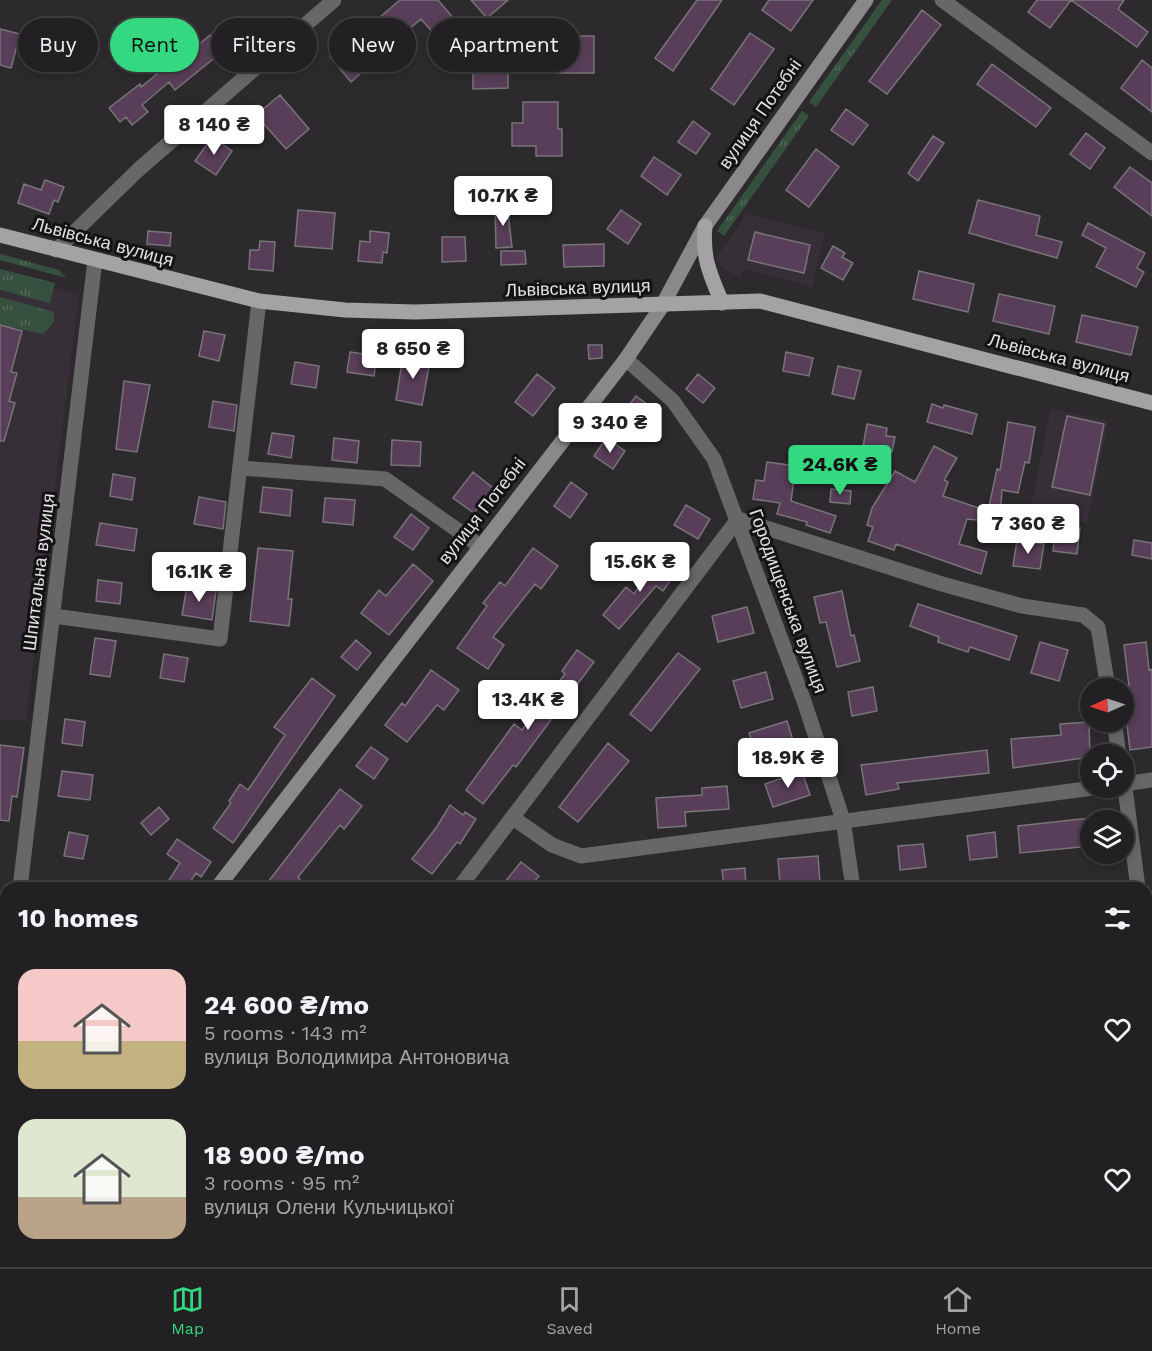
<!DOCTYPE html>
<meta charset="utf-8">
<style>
body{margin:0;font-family:"Work Sans",sans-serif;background:#2e2d2f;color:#f1f3f6;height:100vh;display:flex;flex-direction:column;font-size:22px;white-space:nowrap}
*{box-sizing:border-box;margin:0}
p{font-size:20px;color:#a2a3a5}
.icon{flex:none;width:33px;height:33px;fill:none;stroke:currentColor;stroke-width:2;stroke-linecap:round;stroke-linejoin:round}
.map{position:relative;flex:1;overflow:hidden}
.side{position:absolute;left:0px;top:882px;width:1152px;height:386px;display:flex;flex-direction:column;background:#222022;border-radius:18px 18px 0 0;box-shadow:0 3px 9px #0003,0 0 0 2px #3f3e40}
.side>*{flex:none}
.banner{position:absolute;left:18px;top:18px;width:600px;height:54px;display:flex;gap:12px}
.needle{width:39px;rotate:267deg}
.fabs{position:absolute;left:1080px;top:678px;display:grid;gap:12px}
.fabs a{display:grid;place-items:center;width:54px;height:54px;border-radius:50%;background:#222022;box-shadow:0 3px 9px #0003,0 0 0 2px #3f3e40;font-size:30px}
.price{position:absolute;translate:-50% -51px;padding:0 14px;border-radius:6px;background:#fff;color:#222;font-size:20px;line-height:39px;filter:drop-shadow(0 2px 3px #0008)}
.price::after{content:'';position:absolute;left:50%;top:36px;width:18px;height:14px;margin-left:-9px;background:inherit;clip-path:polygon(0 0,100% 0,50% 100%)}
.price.active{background:#33d881;color:#111}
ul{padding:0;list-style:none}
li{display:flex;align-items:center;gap:18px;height:150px;padding:0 18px}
li span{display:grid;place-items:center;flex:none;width:168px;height:120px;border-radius:18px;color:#555}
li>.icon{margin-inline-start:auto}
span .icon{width:72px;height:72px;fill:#fffc;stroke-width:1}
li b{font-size:26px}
h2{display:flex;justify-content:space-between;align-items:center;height:72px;padding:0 18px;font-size:26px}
.pill{padding:0 21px;border-radius:27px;background:#222022;box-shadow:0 3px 9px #0003,0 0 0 2px #3f3e40;font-size:21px;line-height:54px}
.pill.active{background:#33d881;color:#111}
.tabs{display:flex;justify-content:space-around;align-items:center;height:84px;border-top:2px solid #3f3e40;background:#222022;font-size:16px;color:#a2a3a5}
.tabs a{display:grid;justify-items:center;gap:3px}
.tabs .active{color:#33d881}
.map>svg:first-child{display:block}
.built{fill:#372f37}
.grass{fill:url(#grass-tufts)}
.park{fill:#36503f}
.building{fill:#583e58;stroke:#787478;stroke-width:1.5}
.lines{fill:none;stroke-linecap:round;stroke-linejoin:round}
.street{stroke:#686768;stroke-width:15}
.secondary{stroke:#8b888b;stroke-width:15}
.primary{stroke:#a5a2a5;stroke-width:15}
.labels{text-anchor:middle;stroke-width:6;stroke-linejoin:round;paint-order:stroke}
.street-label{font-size:18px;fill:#e4e2e4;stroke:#141314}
</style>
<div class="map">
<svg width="1152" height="1267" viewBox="0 0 1152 1267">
<defs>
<pattern id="grass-tufts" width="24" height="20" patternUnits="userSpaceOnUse" patternTransform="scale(1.5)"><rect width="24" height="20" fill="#36503f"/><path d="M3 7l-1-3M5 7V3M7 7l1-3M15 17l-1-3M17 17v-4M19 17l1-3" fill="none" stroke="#53695b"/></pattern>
</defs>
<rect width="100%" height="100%" fill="#2d2a2d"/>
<!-- built -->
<path class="built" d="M747 214 825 234 812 287 743 269 740 278 724 269 716 258Z
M0 273 79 294 26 720H0Z
M1051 408 1108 421 1087 523 1030 512Z"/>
<!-- grass -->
<path class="grass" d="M882 0H892L816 107 809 102Z
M802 111 809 116 724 236 717 231Z
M0 254 59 270 66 278 0 260Z
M0 269 55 283 50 303 0 290Z
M0 297 54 312V322L43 334 0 325Z"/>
<!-- park -->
<path class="park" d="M270 1262H492L444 1267H270Z"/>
<!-- building -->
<path class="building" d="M400 0H438L460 26 441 42 421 19 390 45 372 24Z
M471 0H508L487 18Z
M697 0H722L673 71 655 58Z
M769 0H813L791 31 762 10Z
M1037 0H1071L1050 28 1028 12Z
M1071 0H1124L1118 9 1148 32 1137 47Z
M922 10 941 25 887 94 869 81Z
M0 29 20 34 11 68 0 65Z
M750 33 774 49 734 105 711 89Z
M210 35 223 51 175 90 169 82 142 105 148 112 132 125 126 117 120 122 109 108 140 84 141 87 195 43 197 46Z
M548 36H594V73H548Z
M351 40 371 64 351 82 330 57Z
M1142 60 1152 68V112L1121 88Z
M508 62V88L473 89V73H484V63Z
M992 64 1051 108 1036 127 977 84Z
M280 95 309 129 286 149 256 115Z
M523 102H558V129H562V156H536V146H512V123H523Z
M846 109 868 125 853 145 831 130Z
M693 121 710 134 696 154 678 142Z
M1086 133 1105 148 1090 169 1070 154Z
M933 136 944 143 918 181 908 173Z
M212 137 232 151 216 175 195 161Z
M816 149 839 167 809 207 786 190Z
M654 157 681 175 667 195 641 176Z
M1130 167 1152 183V216L1114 187Z
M45 180 64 187 58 202 54 200 49 214 18 203 24 184 41 190Z
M978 200 1040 216 1036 235 1062 242 1057 258 969 233Z
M495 204H507L512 247 496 248Z
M298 210 335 213 332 249 295 246Z
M621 210 641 224 628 244 607 229Z
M1088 223 1145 253 1137 268 1144 272 1136 287 1096 267 1106 248 1082 235Z
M148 231 171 233 170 246 147 244Z
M370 231 389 233 387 253 383 252 382 263 358 261 360 241 370 242Z
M755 232 810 245 804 273 748 260Z
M442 237H465L466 261 442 262Z
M260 241 275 242 273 271 249 269 250 250H259Z
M604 244V266L564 267 563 245Z
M833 246 845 253 842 257 853 263 843 280 821 268Z
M501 251H525L526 264 501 265Z
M919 271 974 284 968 312 913 299Z
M999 294 1055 306 1049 334 993 321Z
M1082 315 1138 327 1131 355 1076 342Z
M0 325 22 331 11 372 17 373 9 401 15 403 4 441H0Z
M204 331 225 335 219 361 199 356Z
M588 345H602V358L589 359Z
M350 352 377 356 374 376 347 372Z
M786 352 813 358 809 376 783 371Z
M403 356 430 361 422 405 396 400Z
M295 362 319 366 316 388 291 384Z
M838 366 861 371 854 399 832 394Z
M537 374 555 388 533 416 515 402Z
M698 374 715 388 703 403 686 389Z
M124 381 150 385 137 452 116 449Z
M636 396 656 411 643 428 623 413Z
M213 401 237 405 234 431 209 427Z
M932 404 943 408 944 405 977 414 972 434 927 422Z
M1067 416 1104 424 1090 495 1052 487Z
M1008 422 1035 427 1029 463 1025 462 1018 493 1002 490 1000 515 1008 518 1007 523 967 519 959 544 987 552 981 574 896 544 894 550 868 541 873 527 867 525 872 508 895 471 915 482 934 446 957 458 944 480 948 482 943 496 988 511 997 469 1000 470Z
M867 424 887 428 886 436 895 437 892 452 863 447Z
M272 433 294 436 291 458 268 454Z
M334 438 359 441 357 463 332 460Z
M606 438 625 451 613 469 594 456Z
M392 440 421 442 420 466 391 465Z
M767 462 796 466 791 501 836 516 830 533 806 525 807 522 777 514 780 503 753 499 756 480 764 481Z
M473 472 493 488 474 513 453 498Z
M113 474 135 478 132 500 110 496Z
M571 482 587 494 570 518 554 506Z
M263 487 292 490 290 516 260 512Z
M831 489 851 491 850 504 830 502Z
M199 497 226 502 223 529 194 524Z
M325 498 355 500 353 525 323 522Z
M686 505 710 519 698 539 674 525Z
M411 514 429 528 413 550 394 537Z
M100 523 137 529 134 551 96 545Z
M1056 525 1080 528 1077 554 1053 551Z
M1017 540 1044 544 1040 569 1013 566Z
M1134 540 1152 543V559L1132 555Z
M258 548 293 551 288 599H292L289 626 250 621Z
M533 548 558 566 541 589 535 584 493 637 504 645 488 669 457 648 487 606 483 603 500 582 505 586Z
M659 557 678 569 663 591 656 586 619 629 603 615 626 587 634 594Z
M413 564 433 581 389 635 361 613 379 590 386 596Z
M98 580 122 583 120 604 96 601Z
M187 586 216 591 212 620 182 615Z
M842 591 851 636 854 635 860 661 837 667 826 622 820 623 814 597Z
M918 604 1017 636 1009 660 970 647 968 652 938 642 939 637 910 626Z
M747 607 754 633 718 642 712 616Z
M95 638 116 641 110 677 90 674Z
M356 640 371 653 357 670 341 657Z
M1040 642 1068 650 1059 681 1031 673Z
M1146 642 1149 670 1152 669V747L1130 750 1124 699V686H1129L1124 645Z
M577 650 594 662 516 767 513 765 483 804 466 790 514 724 522 730 565 674 562 671Z
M678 653 700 669 651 731 630 714Z
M164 654 188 658 184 682 160 678Z
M431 670 459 690 444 710 437 705 407 742 385 725 402 703 405 706Z
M766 672 773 699 741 708 733 681Z
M312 678 335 696 233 843 213 828 231 803 229 801 240 784 248 790 285 735 274 727Z
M873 687 877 711 852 716 848 692Z
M65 719 85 722 82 746 62 743Z
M787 721 795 747 757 759 749 733Z
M1089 722 1090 757 1013 768 1011 739 1061 735 1060 724Z
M608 743 629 761 578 822 559 807Z
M0 745 24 748 17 797 12 796 9 821 0 820Z
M371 747 388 759 374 779 356 766Z
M987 750 989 773 897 783 899 789 866 795 861 765Z
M62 771 93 775 90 800 58 796Z
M802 771 810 795 773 807 765 784Z
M727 786 729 809 685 812 686 826 658 828 656 798 702 795V788Z
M340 789 362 806 344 829 340 825 298 877 300 879 293 888H275L268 882Z
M450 805 463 815 465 812 476 819 460 844 457 842 432 874 412 859 436 828Z
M159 807 169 819 151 835 141 823Z
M1090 818V846L1020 853 1018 826Z
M69 832 88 836 83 859 64 856Z
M995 832 997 857 970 860 967 836Z
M177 839 211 862 201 877 196 873 186 888H164L180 863 167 854Z
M923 844 926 867 900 870 898 846Z
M818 856 820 882 780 885 778 859Z
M521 862 539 876 529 888H500Z
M745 868 746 888H724L722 870Z"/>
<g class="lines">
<!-- street -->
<path class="street" d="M942 0 1152 153
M56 250 138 170 334 0
M626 359 673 401 714 459 804 701 843 820 853 888
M241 468 385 479 480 546
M54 616 220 639 259 301
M1114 722 1119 754
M1124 780 1138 888
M1124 784 1152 780
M513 818 552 845 581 856 1093 788
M20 888 95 260
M459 888 738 519 942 584 1022 606 1083 615 1098 627 1108 688
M0 925H6
M1146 946 1152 998
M0 1043 6 996
M1146 1158 1152 1157
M77 1262 79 1267
M258 1262 259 1267
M737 1262 738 1267
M493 1267 539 1262"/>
<!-- secondary -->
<path class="secondary" d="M217 888 626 359 662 306 705 226 866 0
M0 1121H6"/>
<!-- primary -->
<path class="primary" d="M705 226C702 258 710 274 722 303
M0 235 259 301 345 310 415 312 760 301 1152 403"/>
</g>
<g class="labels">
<!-- street labels -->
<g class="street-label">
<text transform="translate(760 114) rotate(-55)" y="6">вулиця Потебні</text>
<text transform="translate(103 242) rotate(15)" y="6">Львівська вулиця</text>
<text transform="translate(578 288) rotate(-2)" y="6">Львівська вулиця</text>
<text transform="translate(1059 358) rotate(15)" y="6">Львівська вулиця</text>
<text transform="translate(482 511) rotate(-52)" y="6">вулиця Потебні</text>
<text transform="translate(39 572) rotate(-83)" y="6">Шпитальна вулиця</text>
<text transform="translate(788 601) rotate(70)" y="6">Городищенська вулиця</text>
</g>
</g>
</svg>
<div class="fabs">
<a><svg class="needle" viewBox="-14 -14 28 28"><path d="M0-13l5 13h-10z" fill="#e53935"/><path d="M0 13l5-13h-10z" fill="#a2a3a5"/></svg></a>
<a><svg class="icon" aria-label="locate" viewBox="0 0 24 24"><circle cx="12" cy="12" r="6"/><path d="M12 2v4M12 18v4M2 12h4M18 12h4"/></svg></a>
<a><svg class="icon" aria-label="layers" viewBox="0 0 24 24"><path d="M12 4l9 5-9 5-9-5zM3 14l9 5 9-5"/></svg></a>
</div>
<b class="price" style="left:214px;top:156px">8 140 ₴</b>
<b class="price" style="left:503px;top:227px">10.7K ₴</b>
<b class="price" style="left:413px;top:380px">8 650 ₴</b>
<b class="price" style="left:610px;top:454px">9 340 ₴</b>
<b class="price active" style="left:840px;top:496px">24.6K ₴</b>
<b class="price" style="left:1028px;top:555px">7 360 ₴</b>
<b class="price" style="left:640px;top:593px">15.6K ₴</b>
<b class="price" style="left:199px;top:603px">16.1K ₴</b>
<b class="price" style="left:528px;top:731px">13.4K ₴</b>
<b class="price" style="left:788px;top:789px">18.9K ₴</b>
<div class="banner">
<a class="pill">Buy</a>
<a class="pill active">Rent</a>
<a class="pill">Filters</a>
<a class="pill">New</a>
<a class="pill">Apartment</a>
</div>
<section class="side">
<h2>10 homes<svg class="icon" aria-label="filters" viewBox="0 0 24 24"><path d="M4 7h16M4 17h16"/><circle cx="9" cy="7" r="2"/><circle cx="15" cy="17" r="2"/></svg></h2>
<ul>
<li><span style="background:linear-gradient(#f6c9c9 60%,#c2b280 0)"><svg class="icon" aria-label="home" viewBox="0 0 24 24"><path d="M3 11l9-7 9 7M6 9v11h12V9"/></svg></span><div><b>24 600 ₴/mo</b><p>5 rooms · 143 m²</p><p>вулиця Володимира Антоновича</p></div><svg class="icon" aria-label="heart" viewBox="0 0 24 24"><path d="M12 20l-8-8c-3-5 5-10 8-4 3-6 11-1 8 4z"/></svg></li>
<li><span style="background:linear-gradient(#dfe7d0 65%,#b9a48a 0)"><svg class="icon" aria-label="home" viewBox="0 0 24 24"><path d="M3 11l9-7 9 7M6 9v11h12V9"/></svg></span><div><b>18 900 ₴/mo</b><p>3 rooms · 95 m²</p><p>вулиця Олени Кульчицької</p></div><svg class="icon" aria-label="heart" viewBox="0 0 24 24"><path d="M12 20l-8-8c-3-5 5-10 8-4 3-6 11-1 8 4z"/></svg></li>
</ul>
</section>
</div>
<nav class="tabs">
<a class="active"><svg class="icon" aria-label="map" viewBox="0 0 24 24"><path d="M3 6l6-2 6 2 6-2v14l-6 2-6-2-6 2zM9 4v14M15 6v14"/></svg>Map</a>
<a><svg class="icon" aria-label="saved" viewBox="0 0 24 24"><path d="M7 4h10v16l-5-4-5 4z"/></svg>Saved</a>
<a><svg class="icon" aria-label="home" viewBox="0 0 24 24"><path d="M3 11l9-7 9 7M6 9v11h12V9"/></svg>Home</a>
</nav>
